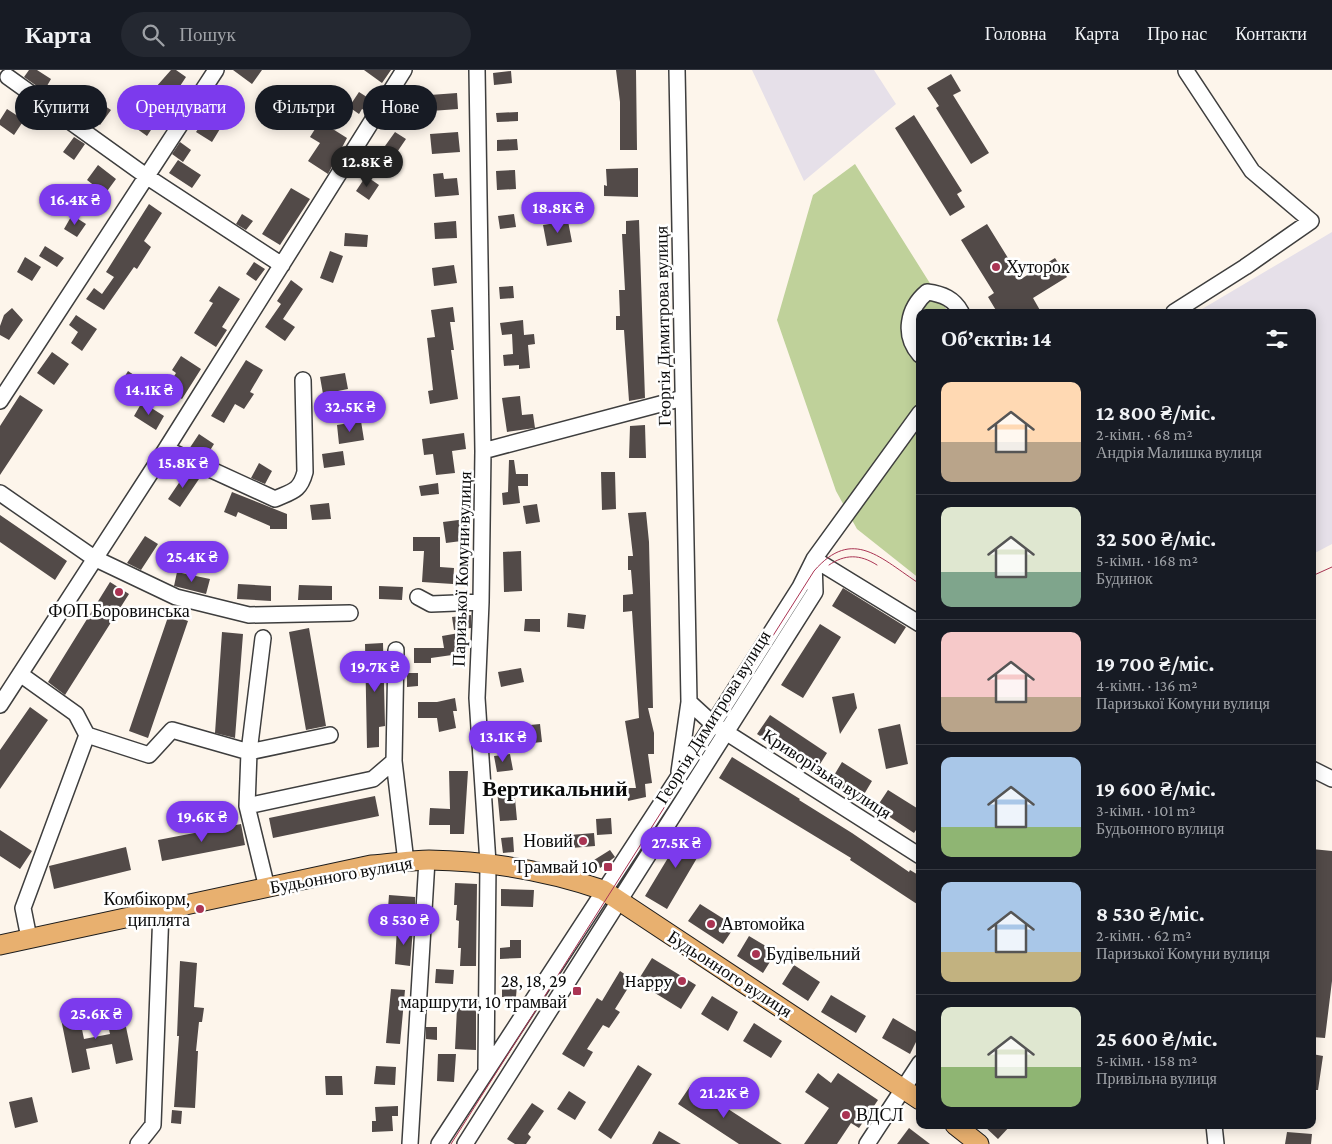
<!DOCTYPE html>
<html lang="uk">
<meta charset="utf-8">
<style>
body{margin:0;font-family:"Crimson Pro",serif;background:#242831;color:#f1f3f6;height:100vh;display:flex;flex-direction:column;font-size:19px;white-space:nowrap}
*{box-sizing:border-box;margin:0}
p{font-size:16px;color:#9ea1a6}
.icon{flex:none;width:28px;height:28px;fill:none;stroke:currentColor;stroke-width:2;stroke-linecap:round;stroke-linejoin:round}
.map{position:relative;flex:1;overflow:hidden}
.sheet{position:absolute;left:916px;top:239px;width:400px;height:820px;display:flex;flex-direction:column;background:#171b24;border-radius:10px;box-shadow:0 2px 12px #0003}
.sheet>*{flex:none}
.guide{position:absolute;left:15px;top:15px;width:475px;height:45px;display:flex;gap:10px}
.price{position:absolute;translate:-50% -42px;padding:0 11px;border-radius:18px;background:#7c3aed;color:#fff;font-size:16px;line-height:32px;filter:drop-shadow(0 1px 2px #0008)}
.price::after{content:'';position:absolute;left:50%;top:30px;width:15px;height:11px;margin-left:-8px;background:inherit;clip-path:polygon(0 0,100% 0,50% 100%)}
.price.on{background:#222;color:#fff}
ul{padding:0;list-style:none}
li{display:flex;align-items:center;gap:15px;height:125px;padding:0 25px}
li+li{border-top:1px solid #363941}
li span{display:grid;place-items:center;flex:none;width:140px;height:100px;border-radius:10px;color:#555}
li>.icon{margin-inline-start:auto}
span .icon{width:60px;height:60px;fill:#fffc;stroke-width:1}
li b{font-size:21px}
h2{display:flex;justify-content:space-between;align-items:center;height:60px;padding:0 25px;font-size:21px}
.chip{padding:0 18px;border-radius:22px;background:#171b24;box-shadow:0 2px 12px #0003;font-size:18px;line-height:45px}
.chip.on{background:#7c3aed;color:#fff}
header{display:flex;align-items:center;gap:30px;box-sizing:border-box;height:70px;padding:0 25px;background:#171b24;border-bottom:1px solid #363941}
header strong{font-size:24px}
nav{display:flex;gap:28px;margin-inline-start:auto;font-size:18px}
.search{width:350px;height:45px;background:#242831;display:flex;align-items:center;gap:12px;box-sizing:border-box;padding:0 18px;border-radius:28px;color:#9ea1a6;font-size:19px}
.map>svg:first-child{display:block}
.industrial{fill:#e6e0e9}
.forest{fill:#bfd19a}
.building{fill:#524a48}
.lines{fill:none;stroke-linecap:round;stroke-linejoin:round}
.minor-casing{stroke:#3e3e3e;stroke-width:18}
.major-casing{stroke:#1c1c1c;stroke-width:21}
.minor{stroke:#fff;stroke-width:15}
.major{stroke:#e8b06f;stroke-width:19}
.tram{stroke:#aa3453;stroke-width:1}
.poi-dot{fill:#aa3453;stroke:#fff;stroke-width:2}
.labels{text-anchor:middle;stroke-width:5;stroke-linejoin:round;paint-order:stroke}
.poi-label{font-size:18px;fill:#0b0b0b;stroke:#fff;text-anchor:end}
.street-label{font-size:18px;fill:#0b0b0b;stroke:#fff}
.district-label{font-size:22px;font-weight:bold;fill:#0b0b0b;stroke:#fff}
</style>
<header>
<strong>Карта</strong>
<div class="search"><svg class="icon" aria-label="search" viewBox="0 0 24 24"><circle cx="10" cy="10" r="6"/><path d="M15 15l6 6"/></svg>Пошук</div>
<nav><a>Головна</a><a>Карта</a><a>Про нас</a><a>Контакти</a></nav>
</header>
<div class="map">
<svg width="1332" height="1074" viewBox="0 0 1332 1074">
<rect width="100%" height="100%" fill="#fdf5eb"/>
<!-- industrial -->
<path class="industrial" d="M752 0H874L896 34 804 111Z
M1332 162V474L1313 484 1312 242H1197Z"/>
<!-- forest -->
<path class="forest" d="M855 94 948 242H920V509L857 459 836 421 777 250 813 125Z"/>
<!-- building -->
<path class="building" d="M29 0H37L51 9 44 21 24 7Z
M171 0H176L186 7 147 66 133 56 151 28 148 26Z
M233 0H262L252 14Z
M364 0H391L382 13Z
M616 0H636L637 80H620V32Z
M511 1 512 13 494 15 493 3Z
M951 4 961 21 953 25 989 83 971 94 936 38 939 36 927 18Z
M66 21 95 38 99 32 111 40 100 55 68 34 66 37 59 32Z
M224 21 237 31 212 72 196 62Z
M359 22 373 31 366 41 362 39 359 44 349 37Z
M457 23 458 39 431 41 430 25Z
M7 39 24 50 14 65 0 55V50Z
M518 42V51L497 52 496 43Z
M914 45 962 121 957 124 965 137 950 146 895 58Z
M320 51 347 68 328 104 308 91 320 73 310 67Z
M395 62 406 69 391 91 380 83Z
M458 62 460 82 432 84 430 64Z
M74 67 85 74 74 90 63 82Z
M517 69 518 80 497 81V70Z
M180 72 191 80 183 92 172 84Z
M178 90 201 105 192 118 169 103Z
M98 95 116 109 105 124 87 110Z
M638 98V127L604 126V115L607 116 606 99Z
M515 100 516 119 497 120 496 101Z
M443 103 444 109 457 108 459 125 435 127 433 104Z
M366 106 379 115 369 130 356 121Z
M291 118 310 129 280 175 262 164Z
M149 134 162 143 144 171 151 177 137 199 134 197 104 240 86 229 94 218 102 224 114 207 106 202Z
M242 144 253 151 246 160 236 154Z
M514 144 516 157 500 159 498 146Z
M72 145 86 154 77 167 64 159Z
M639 150 645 328 629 331 624 260H616V246H620L619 220H625L622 164H626V151Z
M456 151 457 168 435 169 434 153Z
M568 151 572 172 547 176 543 155Z
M987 154 1021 209 1055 188 1067 207 1033 228 1041 242H997L988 227 994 223 961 170Z
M345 163 368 165 367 177 344 176Z
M45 176 64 188 57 197 39 186Z
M330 181 343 186 333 213 320 208Z
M25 187 41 197 32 211 17 202Z
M254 192 265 199 256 211 246 204Z
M454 195 457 213 434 216 432 198Z
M291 210 303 219 283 249 295 257 285 271 265 257 281 234 277 231Z
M219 216 240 229 222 257 227 260 216 277 194 263 213 233 209 231Z
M513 216 514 228 500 229 499 217Z
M453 237 455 252H450L454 280H451L458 329 430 334 428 321 433 320 427 268 435 267 431 240Z
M12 238 23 250 9 270 0 265V256L4 245Z
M76 245 97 259 82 281 71 273 78 262 69 255Z
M523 250 524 265 534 264 535 274 528 275 530 298 519 299V295L504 296 503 285 513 284 512 264 502 265 500 253Z
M52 282 69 294 54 315 37 303Z
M181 286 201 299 182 329 166 319 176 303 172 300Z
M246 290 263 300 250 322 254 324 244 339 235 334 224 353 211 346Z
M128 301 146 313 137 326 120 314Z
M345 303 348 319 323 324 320 307Z
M20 325 43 340 0 405V356Z
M520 326 522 345 533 344 535 358 507 362 502 328Z
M142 332 164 346 156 360 134 346Z
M361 351 364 370 339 374 337 355Z
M645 355 646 388H629L630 356Z
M464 363 466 379 452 381 455 403 436 405 433 384 424 385 422 369Z
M199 364 214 374 206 387 189 379Z
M343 381 345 395 324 398 322 384Z
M509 390H514L516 404H528V416H518L520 433 503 435 502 423 508 422Z
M259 393 272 401 265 414 251 408Z
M187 401 199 409 180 437 168 429Z
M601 402H615L616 439 602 440Z
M438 413 439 424 421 426 419 416Z
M232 422 287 444V459H270V456L238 442 236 447 224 442Z
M329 433 331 449 312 450 310 435Z
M537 434 540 452 526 454 523 436Z
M646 442 649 472 653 638H648L654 663V684H648L652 713 645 714 646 727 628 731 627 718H636L625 651 639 648 632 541 623 542V525L633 524 631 500H628V486H633L628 443Z
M0 445 67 491 55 510 0 472Z
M466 449 469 470 446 473 443 452Z
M145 466 158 474 141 500 127 493Z
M413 467H440V497L454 498 453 514 422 512 424 481H413Z
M521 481 522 521 504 522 503 482Z
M177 502 210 509 206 524 174 516Z
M110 512 129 524 65 625 48 612Z
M238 514 271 516V531L237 529Z
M299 515 332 516V530H298Z
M379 516 403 517 402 530 379 529Z
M843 518 906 557 895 574 832 536Z
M568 543 586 545 584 559 567 557Z
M169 544 188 551 148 668 129 661Z
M471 545V558L454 560 452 547Z
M525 549H540V562L524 561Z
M820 554 841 567 803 628 781 615Z
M309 558 326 656 306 660 289 562Z
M222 562 243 564 235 668 215 663Z
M459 563 461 577H465L466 583 431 588V593H414V578H444L442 566Z
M383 573 385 656 379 657V677L367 678 365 574Z
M521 598 524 612 501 617 498 602Z
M407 603H418V616L407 617Z
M854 623 857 638 840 664 832 627Z
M455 628 457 641H453L456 658 439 662 437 648H418V632H437Z
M30 637 48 650 0 719V680Z
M770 645 827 683 815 702 757 664Z
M540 654 542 672 523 674 522 661 531 660 530 655Z
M900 654 908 694 886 699 878 659Z
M510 684 513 700 497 702 494 686Z
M732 687 800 729 799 730 852 763 909 802 910 800 920 806V836L850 790 851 788 719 708Z
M842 692 872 711 860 731 830 712Z
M449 701H468L464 764H450V755H429L430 738 450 739Z
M514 718 517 750 500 751 497 720Z
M888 720 920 740V754L914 763 876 738Z
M375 726 379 746 273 768 269 748Z
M611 748 612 764 597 765 596 749Z
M241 754 245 775 162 791 158 770Z
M686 758 707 771 667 839 645 826Z
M0 760 32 781 20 799 0 786Z
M594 763 595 776 571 778 570 765Z
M513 767 514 782 503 783 501 768Z
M126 777 131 800 54 819 49 796Z
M1312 779 1332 781V911L1325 968 1312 967Z
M610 780 615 787 600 798 594 790Z
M455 813 477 814 476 896H460L461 878H458L459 851 456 850 457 835H454Z
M501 819 534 820 533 837 501 836Z
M389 825 415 827V840L388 838Z
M700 834 735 856 723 874 688 851Z
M397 857 413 858 410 896 395 894Z
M749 866 776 882 763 903 737 886Z
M510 870H521V888L500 889V878L510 877Z
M652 888 696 915 681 939 637 912Z
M180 891 197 893 194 937 204 938 202 952H199L196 981H198L195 1038 174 1037 179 966H177Z
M794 895 820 912 808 931 782 914Z
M436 899 454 900 453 914 435 913Z
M620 901 633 910 615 939 620 942 609 958 603 955 587 979 593 982 584 997 562 984 597 928 602 931Z
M502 914 517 915 516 927H502Z
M391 919 405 920 400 974 386 973Z
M831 925 866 946 856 963 821 942Z
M712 926 738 942 728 961 701 944Z
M122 938 133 990 116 994 112 974 86 979 90 999 72 1003 61 949 79 945 84 969 110 964 105 941Z
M457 938 476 939V980L455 979Z
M893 948 920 964 910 984 882 968Z
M754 953 782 971 771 988 743 971Z
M426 957H437V970L426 969Z
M438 984H456L454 1012 437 1011Z
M1312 984 1323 986 1318 1020H1312Z
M638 995 652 1004 611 1069 598 1060Z
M376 996 396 997 395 1015 374 1014Z
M818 1003 831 1013 838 1003 878 1030 859 1058 851 1053 837 1074H804L829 1038 805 1022Z
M325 1006H342L343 1025H326Z
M691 1015 782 1074H739L678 1034Z
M569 1021 586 1032 575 1050 557 1039Z
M32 1027 38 1052 15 1058 9 1032Z
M532 1033 544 1041 528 1064 531 1067 526 1074H515L507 1069Z
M398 1036V1046H392L393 1061 372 1062V1051H376L375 1037Z
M172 1040 182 1041 181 1054 171 1053Z
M983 1055H1011L998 1069Z
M909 1058 930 1074H897Z
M659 1061 681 1074H652Z
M1287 1062 1312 1064 1311 1074H1285Z"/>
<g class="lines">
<defs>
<path id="minor" d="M477 0 483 381 481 532 477 628 488 793 486 999
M677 0 689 632 679 702
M8 7 146 106 282 195
M1174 242 1245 197 1311 151 1252 101 1186 1
M920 285C902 265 908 238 927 222 943 224 954 229 961 242
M0 331 216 0
M166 379 275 429C293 421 300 421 305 402L303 310
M483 381 683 328
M0 423 94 488 176 527 249 545 350 543
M814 489 920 554
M418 527 431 534 481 532
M263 568 249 682 247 736 373 709 394 691
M396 580 394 691 406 792
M20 604 76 644 87 665 149 685 172 660 249 682 330 665
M689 632 713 654 920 786
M0 635 166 379 404 0
M1312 699 1332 709
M247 736 267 818
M29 868 23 838 87 665
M1214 1055 1216 1074
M138 1074 153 1055 161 840
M410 1074 427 790
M439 1074 713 654 800 517 814 489 920 343
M465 1074 815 522 814 491
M867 1074 920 993"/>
<path id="major" d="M0 875 371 795C390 794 410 790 429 790 488 791 548 801 603 820L920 1030
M955 1055 979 1074"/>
</defs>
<!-- minor casing -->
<use href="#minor" class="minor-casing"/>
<!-- major casing -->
<use href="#major" class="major-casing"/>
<!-- minor -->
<use href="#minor" class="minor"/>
<!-- major -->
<use href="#major" class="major"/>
<!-- tram -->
<path class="tram" d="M829 495C845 484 860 484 877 495
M1312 506 1332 497
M451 1074 814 501C853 456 881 489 920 514"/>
</g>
<!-- markers -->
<g class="poi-dot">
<circle cx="996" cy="197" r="5"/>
<circle cx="119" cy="522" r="5"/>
<circle cx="583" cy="771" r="5"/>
<rect x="603" y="792" width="10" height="10" rx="2.5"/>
<circle cx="200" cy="839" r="5"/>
<circle cx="711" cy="854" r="5"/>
<circle cx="756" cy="884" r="5"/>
<circle cx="682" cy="911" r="5"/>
<rect x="572" y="916" width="10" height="10" rx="2.5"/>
<circle cx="846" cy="1045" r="5"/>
</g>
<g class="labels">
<!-- poi labels -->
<g class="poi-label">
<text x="1006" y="203" text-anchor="start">Хуторок</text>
<text x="119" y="547" text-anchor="middle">ФОП Боровинська</text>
<text x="573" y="777">Новий</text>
<text x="598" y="803">Трамвай 10</text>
<text x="190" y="835">Комбікорм,<tspan x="190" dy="21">циплята</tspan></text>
<text x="721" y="860" text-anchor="start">Автомойка</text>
<text x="766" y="890" text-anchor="start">Будівельний</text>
<text x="567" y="917">28, 18, 29<tspan x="567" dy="21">маршрути, 10 трамвай</tspan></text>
<text x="672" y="917">Happy</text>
<text x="856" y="1051" text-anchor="start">ВДСЛ</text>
</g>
<!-- street labels -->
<g class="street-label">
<text transform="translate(663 256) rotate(-91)" y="6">Георгія Димитрова вулиця</text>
<text transform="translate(462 499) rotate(-88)" y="6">Паризької Комуни вулиця</text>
<text transform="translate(713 647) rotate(-58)" y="6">Георгія Димитрова вулиця</text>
<text transform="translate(827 704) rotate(33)" y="6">Криворізька вулиця</text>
<text transform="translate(341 805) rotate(-10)" y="6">Будьонного вулиця</text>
<text transform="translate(730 904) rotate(33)" y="6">Будьонного вулиця</text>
</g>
<!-- district labels -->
<g class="district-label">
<text x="555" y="726">Вертикальний</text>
</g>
</g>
</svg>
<b class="price on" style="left:367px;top:118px">12.8K ₴</b>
<b class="price" style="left:75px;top:156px">16.4K ₴</b>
<b class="price" style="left:558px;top:164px">18.8K ₴</b>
<b class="price" style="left:149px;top:346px">14.1K ₴</b>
<b class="price" style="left:350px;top:363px">32.5K ₴</b>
<b class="price" style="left:183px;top:419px">15.8K ₴</b>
<b class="price" style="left:192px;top:513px">25.4K ₴</b>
<b class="price" style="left:375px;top:623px">19.7K ₴</b>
<b class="price" style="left:503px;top:693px">13.1K ₴</b>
<b class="price" style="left:202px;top:773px">19.6K ₴</b>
<b class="price" style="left:676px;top:799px">27.5K ₴</b>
<b class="price" style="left:404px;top:876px">8 530 ₴</b>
<b class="price" style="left:96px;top:970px">25.6K ₴</b>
<b class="price" style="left:724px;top:1049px">21.2K ₴</b>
<div class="guide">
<a class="chip">Купити</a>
<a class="chip on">Орендувати</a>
<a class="chip">Фільтри</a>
<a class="chip">Нове</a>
</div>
<section class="sheet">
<h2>Об’єктів: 14<svg class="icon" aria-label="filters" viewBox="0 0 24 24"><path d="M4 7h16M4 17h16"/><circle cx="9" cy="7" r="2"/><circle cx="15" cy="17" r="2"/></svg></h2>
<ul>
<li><span style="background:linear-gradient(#ffd9b3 60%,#b9a48a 0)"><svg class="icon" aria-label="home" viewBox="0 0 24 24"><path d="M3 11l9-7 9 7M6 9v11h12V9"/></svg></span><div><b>12 800 ₴/міс.</b><p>2-кімн. · 68 m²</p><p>Андрія Малишка вулиця</p></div></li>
<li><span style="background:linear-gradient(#dfe7d0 65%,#7fa58c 0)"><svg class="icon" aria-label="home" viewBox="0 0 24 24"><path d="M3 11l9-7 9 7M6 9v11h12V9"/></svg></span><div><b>32 500 ₴/міс.</b><p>5-кімн. · 168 m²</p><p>Будинок</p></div></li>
<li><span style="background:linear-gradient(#f6c9c9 65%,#b9a48a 0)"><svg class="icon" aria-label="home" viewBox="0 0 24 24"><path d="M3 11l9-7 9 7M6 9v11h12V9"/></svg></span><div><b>19 700 ₴/міс.</b><p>4-кімн. · 136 m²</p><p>Паризької Комуни вулиця</p></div></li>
<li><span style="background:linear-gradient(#a9c7e8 70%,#8fb573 0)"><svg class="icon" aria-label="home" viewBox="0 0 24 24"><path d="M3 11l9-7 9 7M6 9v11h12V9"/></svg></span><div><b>19 600 ₴/міс.</b><p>3-кімн. · 101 m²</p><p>Будьонного вулиця</p></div></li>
<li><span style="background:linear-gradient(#a9c7e8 70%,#c2b280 0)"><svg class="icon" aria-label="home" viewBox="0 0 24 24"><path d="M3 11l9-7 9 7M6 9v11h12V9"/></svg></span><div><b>8 530 ₴/міс.</b><p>2-кімн. · 62 m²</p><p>Паризької Комуни вулиця</p></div></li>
<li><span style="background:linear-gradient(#dfe7d0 60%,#8fb573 0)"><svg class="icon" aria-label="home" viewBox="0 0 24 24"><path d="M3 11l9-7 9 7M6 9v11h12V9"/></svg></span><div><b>25 600 ₴/міс.</b><p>5-кімн. · 158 m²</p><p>Привільна вулиця</p></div></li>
</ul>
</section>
</div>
